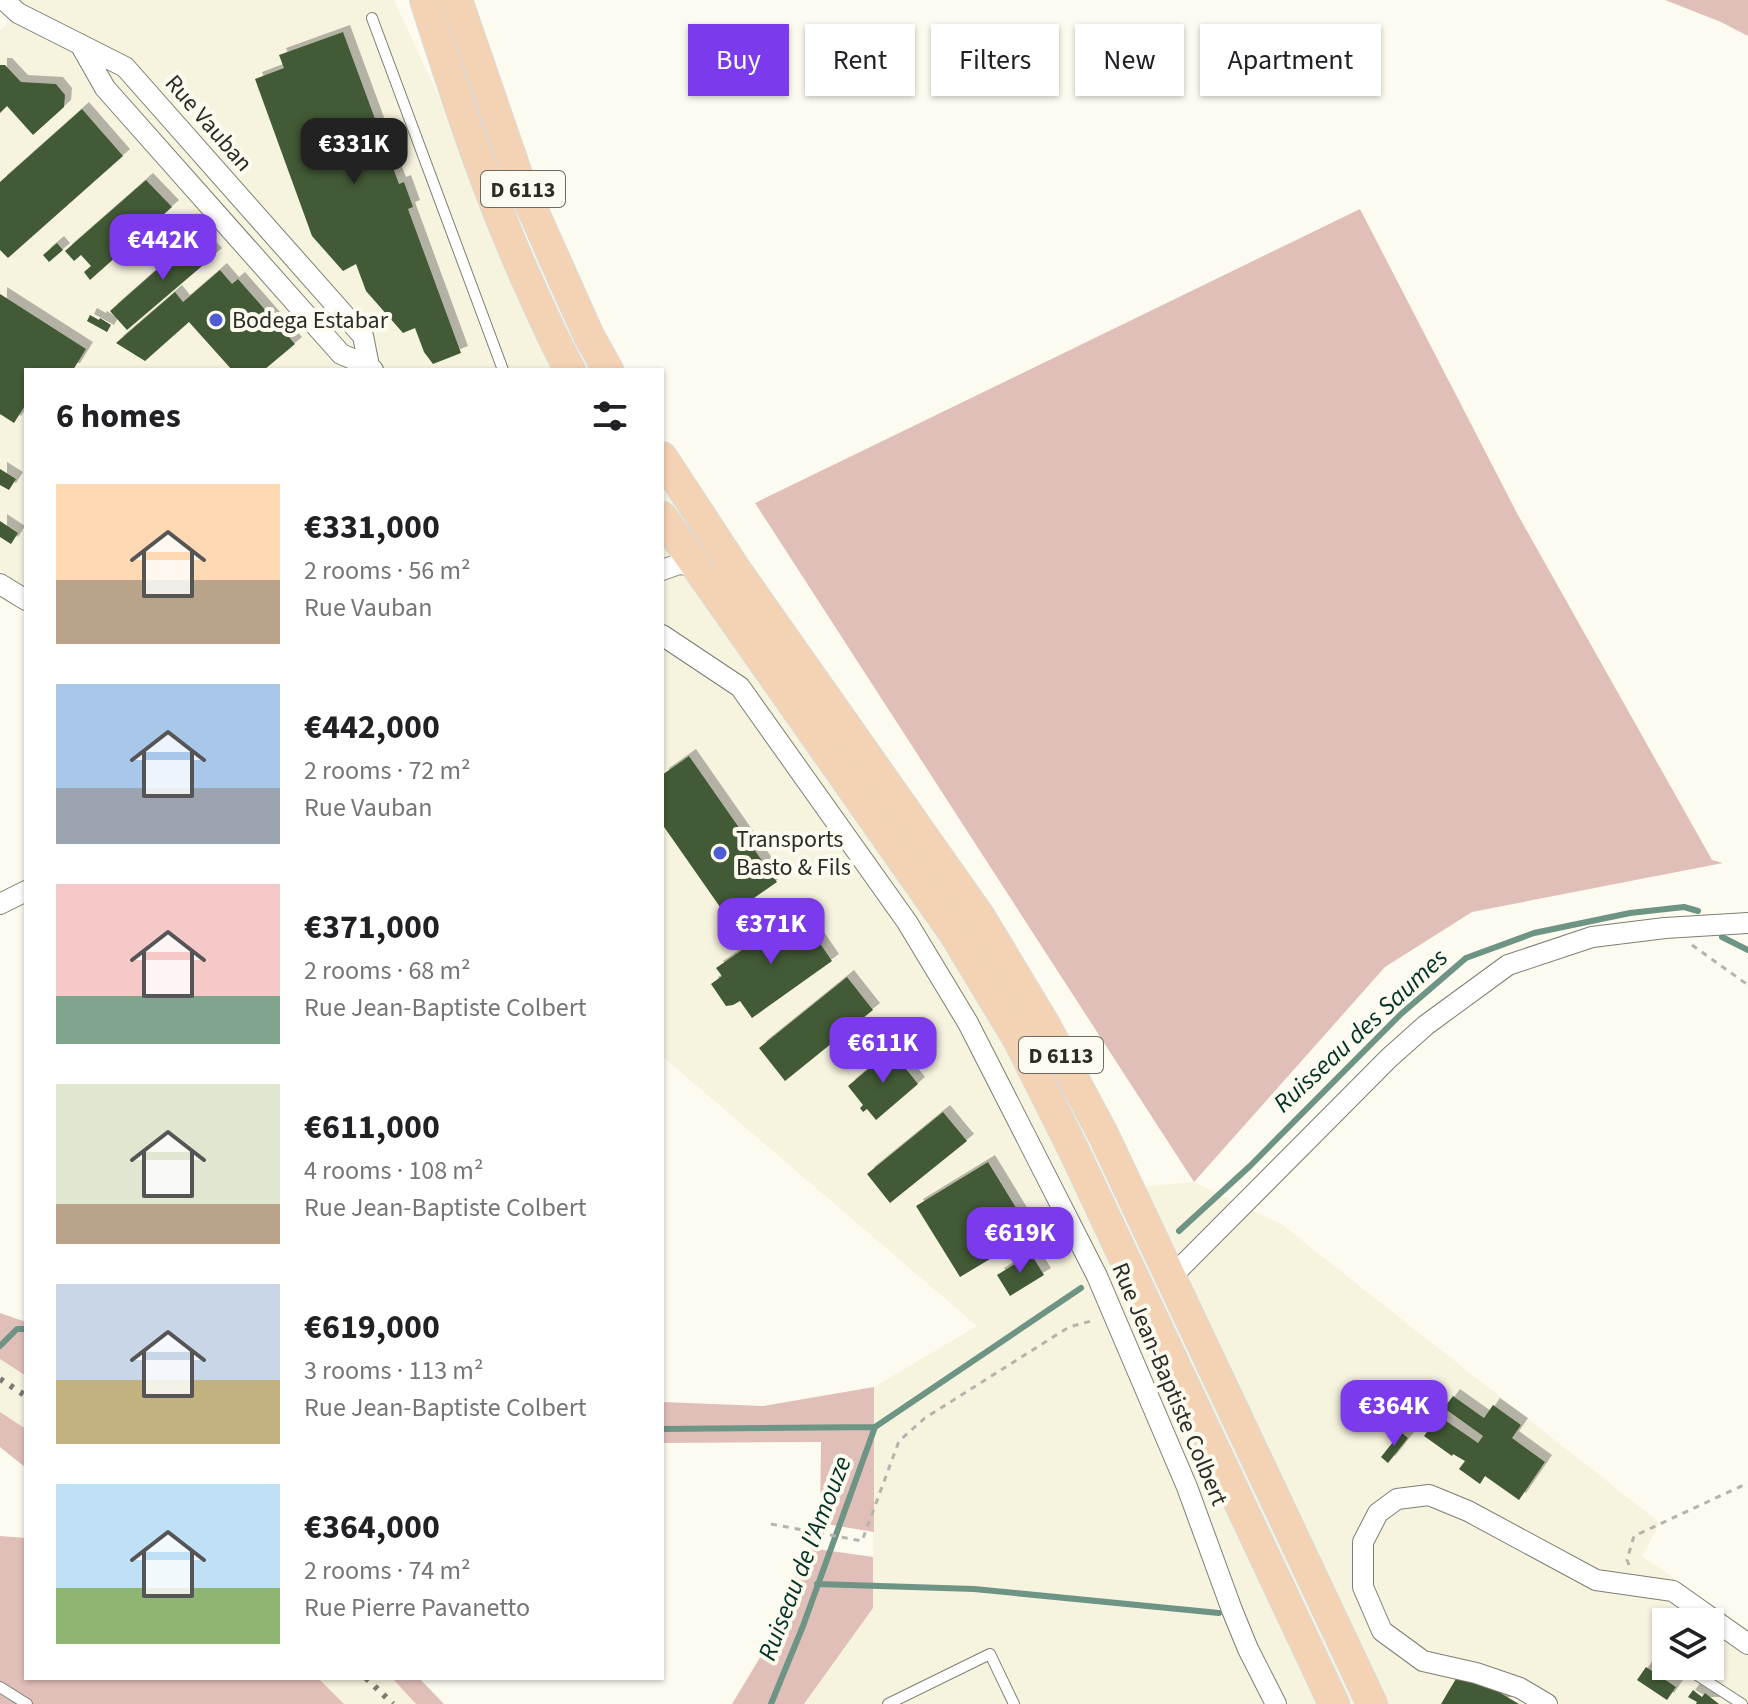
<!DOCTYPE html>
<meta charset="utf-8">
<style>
body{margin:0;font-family:"Source Sans 3",sans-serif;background:#f2f2f2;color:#202124;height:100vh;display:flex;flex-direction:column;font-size:30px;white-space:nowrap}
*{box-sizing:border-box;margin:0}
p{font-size:26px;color:#757577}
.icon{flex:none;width:44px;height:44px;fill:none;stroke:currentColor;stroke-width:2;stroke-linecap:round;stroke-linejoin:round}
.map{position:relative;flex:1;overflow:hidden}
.sheet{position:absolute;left:24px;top:368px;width:640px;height:1312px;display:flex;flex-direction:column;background:#fff;border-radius:0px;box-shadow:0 2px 6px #0004}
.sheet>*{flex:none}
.banner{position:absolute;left:688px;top:24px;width:760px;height:72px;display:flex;gap:16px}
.controls{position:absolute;left:1652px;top:1608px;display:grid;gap:16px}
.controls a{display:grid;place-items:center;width:72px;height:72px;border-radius:0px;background:#fff;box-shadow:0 2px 6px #0004;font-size:40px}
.price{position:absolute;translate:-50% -68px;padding:0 18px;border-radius:16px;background:#7c3aed;color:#fff;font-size:26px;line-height:52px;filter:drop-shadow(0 2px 4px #0008)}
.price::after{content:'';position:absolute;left:50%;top:48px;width:24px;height:18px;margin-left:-12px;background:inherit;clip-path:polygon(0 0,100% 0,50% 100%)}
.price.on{background:#222;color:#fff}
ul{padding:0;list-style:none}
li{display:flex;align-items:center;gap:24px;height:200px;padding:0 32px}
li span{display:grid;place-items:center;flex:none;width:224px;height:160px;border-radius:0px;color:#555}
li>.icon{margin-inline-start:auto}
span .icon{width:96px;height:96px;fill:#fffc;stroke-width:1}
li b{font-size:34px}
h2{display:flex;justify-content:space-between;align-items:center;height:96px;padding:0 32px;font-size:34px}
.pill{padding:0 28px;border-radius:0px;background:#fff;box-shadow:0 2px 6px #0004;font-size:28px;line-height:72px}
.pill.on{background:#7c3aed;color:#fff}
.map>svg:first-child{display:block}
.built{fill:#f6f3df;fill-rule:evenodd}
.green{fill:#e1bfb9}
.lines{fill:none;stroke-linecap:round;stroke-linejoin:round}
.stream{stroke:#6d9484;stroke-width:6}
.building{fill:#425a34;filter:url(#shadow)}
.lane-casing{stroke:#7f7e73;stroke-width:12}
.street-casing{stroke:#7f7e73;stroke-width:22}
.primary-casing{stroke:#d9d9d8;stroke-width:32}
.path{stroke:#b5b4aa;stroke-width:3;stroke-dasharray:6 6;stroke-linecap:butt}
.lane{stroke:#fff;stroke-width:10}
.street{stroke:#fff;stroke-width:20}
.primary{stroke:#f4d3b4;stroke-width:30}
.rail{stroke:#7b7a73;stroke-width:6;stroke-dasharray:4 8;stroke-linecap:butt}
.poi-dot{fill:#4f5dd3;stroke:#fdfbef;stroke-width:3}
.labels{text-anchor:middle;stroke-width:8;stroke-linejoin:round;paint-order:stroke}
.shield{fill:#fdfbef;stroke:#6b6a63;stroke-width:2}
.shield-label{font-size:22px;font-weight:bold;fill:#2c2c27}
.street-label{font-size:24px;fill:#2c2c27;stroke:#fdfbef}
.poi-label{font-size:24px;fill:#2c2c27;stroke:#fdfbef;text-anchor:start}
.water-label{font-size:26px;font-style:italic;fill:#003225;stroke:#fdfbef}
</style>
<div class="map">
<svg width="1748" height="1704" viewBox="0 0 1748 1704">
<defs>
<filter id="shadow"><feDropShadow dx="7" dy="-7" stdDeviation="0" flood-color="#0004"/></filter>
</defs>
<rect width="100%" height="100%" fill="#fdfbef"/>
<!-- built -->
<path class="built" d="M12 0H394L452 125 610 370H26V589L0 570V30L22 11Z
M662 451 1136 1187 1194 1182 1281 1224 1660 1523 1642 1556 1748 1630V1704H804L873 1608 874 1387 977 1326 662 1056ZM1666 1622H1710V1666H1666Z
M0 1359 26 1376V1429L0 1412Z
M318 1678H392L416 1704H344Z"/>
<!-- green -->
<path class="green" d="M1665 0H1748V36L1721 22Z
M1360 209 1518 515 1712 860 1723 863 1472 912 1385 967 1194 1182 755 503Z
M0 1313 26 1322V1376L0 1359Z
M874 1387V1532L820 1523 821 1442 662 1443V1402L763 1406Z
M0 1412 26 1429V1468L0 1447Z
M0 1536 26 1538V1678H318L344 1704H0Z
M803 1547 873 1557V1608L804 1704H732L786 1614Z
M392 1678H419L444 1704H416Z"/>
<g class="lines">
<!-- stream -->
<path class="stream" d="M1722 937 1748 950
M1179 1231 1250 1166 1401 1014 1466 958 1534 933 1630 913 1684 907 1698 911
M0 1346 17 1329H26
M662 1429 875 1427 1081 1288
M817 1584 974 1589 1219 1613
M771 1704 803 1626 875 1427"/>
</g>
<!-- building -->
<path class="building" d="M343 32 399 184 404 182 413 207 408 209 461 353 433 364 424 352 415 328 403 333 366 291 356 264 343 271 312 236 255 79 284 68 279 55Z
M0 65H5L21 82 56 84 65 95 64 107 33 135 7 106 0 113Z
M82 109 123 156 8 258 0 250V182Z
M146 180 172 207 90 280 84 272 91 266 81 255 74 261 65 251Z
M196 235 215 255 127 330 110 311Z
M57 243 63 250 49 262 43 255Z
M220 270 232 284 238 279 295 344 264 370H232L189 322 145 361 116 343 175 292 183 302Z
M0 294 86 349 73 370H26V404L14 423 0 414Z
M90 315 99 320 100 318 111 325 107 332 87 321Z
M0 469 16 479 9 490 0 485Z
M0 521 18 533 11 544 0 537Z
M689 756 777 882 727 917 662 824V775Z
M798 911 832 961 752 1018 740 1001 733 1005 726 1006 711 984 722 976 716 968Z
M847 977 873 1010 785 1081 759 1048Z
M891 1050 918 1084 876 1120 867 1109 863 1112 860 1108 863 1105 848 1086Z
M943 1112 967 1141 890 1203 867 1174Z
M988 1162 1032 1234 960 1277 916 1206Z
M1031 1254 1044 1275 1010 1296 997 1275Z
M1453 1396 1484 1418 1493 1405 1521 1425 1512 1438 1545 1462 1519 1500 1485 1476 1480 1484 1459 1469 1465 1461 1453 1454 1452 1456 1424 1436 1439 1416 1478 1443 1483 1436 1444 1408Z
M1401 1432 1408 1438 1388 1463 1381 1457Z
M1646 1667 1676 1687 1667 1700 1637 1680Z
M1457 1677 1492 1688 1519 1704H1441Z
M1693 1690 1702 1697 1705 1693 1719 1704H1696L1697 1702 1688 1697Z"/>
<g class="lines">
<defs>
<path id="lane" d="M372 18 503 370
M1663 1654 1666 1655
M1683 1666 1742 1704
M0 1687 27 1704
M888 1704 990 1654 1014 1704"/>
<path id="street" d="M4 0 18 13 125 67 363 336 369 366
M80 44 105 88 341 354 369 366 373 370
M662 570 679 564 698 566
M0 584 26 600
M662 635 740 687 907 922 968 1023 1097 1276 1187 1487 1232 1610 1248 1649 1276 1704
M0 904 26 891
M1170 1276 1179 1269 1389 1058 1426 1025 1508 965 1592 937 1665 928 1748 923
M1547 1704 1520 1688 1476 1673 1423 1661 1382 1631 1363 1587V1542L1378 1513 1397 1499 1429 1495 1468 1511 1596 1580 1673 1591 1748 1644"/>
<path id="primary" d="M425 0C456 97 488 194 530 287 543 315 555 344 570 370
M457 0 518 177 589 336 608 370
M662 457 736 570 980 917 1045 1025 1104 1136 1372 1704
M662 517 954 933 1018 1039 1074 1151 1334 1704"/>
</defs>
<!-- lane casing -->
<use href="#lane" class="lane-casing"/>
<!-- street casing -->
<use href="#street" class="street-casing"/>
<!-- primary casing -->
<use href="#primary" class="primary-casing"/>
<!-- path -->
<path class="path" d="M1692 945 1748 985
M771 1524 862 1541 899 1441 925 1418 1069 1327 1095 1320
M1629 1565 1627 1560 1634 1536 1748 1483"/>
<!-- lane -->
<use href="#lane" class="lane"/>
<!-- street -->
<use href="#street" class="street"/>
<!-- primary -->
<use href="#primary" class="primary"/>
<!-- rail -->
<path class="rail" d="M0 1379 26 1396
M366 1678 393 1704"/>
</g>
<!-- markers -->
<g class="poi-dot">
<circle cx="216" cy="320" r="8"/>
<circle cx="720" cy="853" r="8"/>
</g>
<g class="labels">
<!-- shield labels -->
<g class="shield">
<rect x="481" y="171" width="84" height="36" rx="6"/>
<rect x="1019" y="1037" width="84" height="36" rx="6"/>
</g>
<g class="shield-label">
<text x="523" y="197">D 6113</text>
<text x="1061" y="1063">D 6113</text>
</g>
<!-- street labels -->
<g class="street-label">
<text transform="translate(209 123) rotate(49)" y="8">Rue Vauban</text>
<text transform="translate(1170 1384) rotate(67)" y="8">Rue Jean-Baptiste Colbert</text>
</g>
<!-- poi labels -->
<g class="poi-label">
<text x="232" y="328">Bodega Estabar</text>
<text x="736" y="847">Transports<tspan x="736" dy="28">Basto &amp; Fils</tspan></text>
</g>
<!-- water labels -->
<g class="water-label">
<text transform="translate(1360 1030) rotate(-43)" y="9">Ruisseau des Saumes</text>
<text transform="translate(804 1558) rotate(-69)" y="9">Ruiseau de l'Amouze</text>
</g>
</g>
</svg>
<div class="controls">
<a><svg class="icon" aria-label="layers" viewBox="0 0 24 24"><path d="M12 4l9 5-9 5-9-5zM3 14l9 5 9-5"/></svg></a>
</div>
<b class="price on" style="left:354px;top:186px">€331K</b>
<b class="price" style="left:163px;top:282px">€442K</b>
<b class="price" style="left:771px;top:966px">€371K</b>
<b class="price" style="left:883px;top:1085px">€611K</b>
<b class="price" style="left:1020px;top:1275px">€619K</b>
<b class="price" style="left:1394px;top:1448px">€364K</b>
<div class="banner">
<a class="pill on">Buy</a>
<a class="pill">Rent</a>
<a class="pill">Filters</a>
<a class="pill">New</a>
<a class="pill">Apartment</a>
</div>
<section class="sheet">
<h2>6 homes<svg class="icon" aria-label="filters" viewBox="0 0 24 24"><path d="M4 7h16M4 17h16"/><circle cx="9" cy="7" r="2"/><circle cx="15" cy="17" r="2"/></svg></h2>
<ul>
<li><span style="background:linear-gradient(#ffd9b3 60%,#b9a48a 0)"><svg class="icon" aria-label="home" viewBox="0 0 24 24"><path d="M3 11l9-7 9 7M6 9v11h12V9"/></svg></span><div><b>€331,000</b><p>2 rooms · 56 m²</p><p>Rue Vauban</p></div></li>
<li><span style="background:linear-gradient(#a9c7e8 65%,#9aa5b1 0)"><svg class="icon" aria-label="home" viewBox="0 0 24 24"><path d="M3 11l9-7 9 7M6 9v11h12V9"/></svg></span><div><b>€442,000</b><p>2 rooms · 72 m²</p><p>Rue Vauban</p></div></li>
<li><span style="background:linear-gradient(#f6c9c9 70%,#7fa58c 0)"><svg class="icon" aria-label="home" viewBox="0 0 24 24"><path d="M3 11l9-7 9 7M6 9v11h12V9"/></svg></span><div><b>€371,000</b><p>2 rooms · 68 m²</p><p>Rue Jean-Baptiste Colbert</p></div></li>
<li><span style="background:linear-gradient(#dfe7d0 75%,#b9a48a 0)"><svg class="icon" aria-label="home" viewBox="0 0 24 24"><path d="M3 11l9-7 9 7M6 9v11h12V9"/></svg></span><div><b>€611,000</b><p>4 rooms · 108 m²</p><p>Rue Jean-Baptiste Colbert</p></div></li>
<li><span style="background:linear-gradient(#c9d6e8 60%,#c2b280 0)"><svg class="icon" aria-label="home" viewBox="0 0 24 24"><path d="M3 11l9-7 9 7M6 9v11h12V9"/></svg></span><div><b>€619,000</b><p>3 rooms · 113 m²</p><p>Rue Jean-Baptiste Colbert</p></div></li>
<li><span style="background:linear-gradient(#bfe0f5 65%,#8fb573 0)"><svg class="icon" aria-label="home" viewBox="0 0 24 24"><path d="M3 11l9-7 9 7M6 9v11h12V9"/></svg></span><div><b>€364,000</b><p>2 rooms · 74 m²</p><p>Rue Pierre Pavanetto</p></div></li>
</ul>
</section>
</div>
